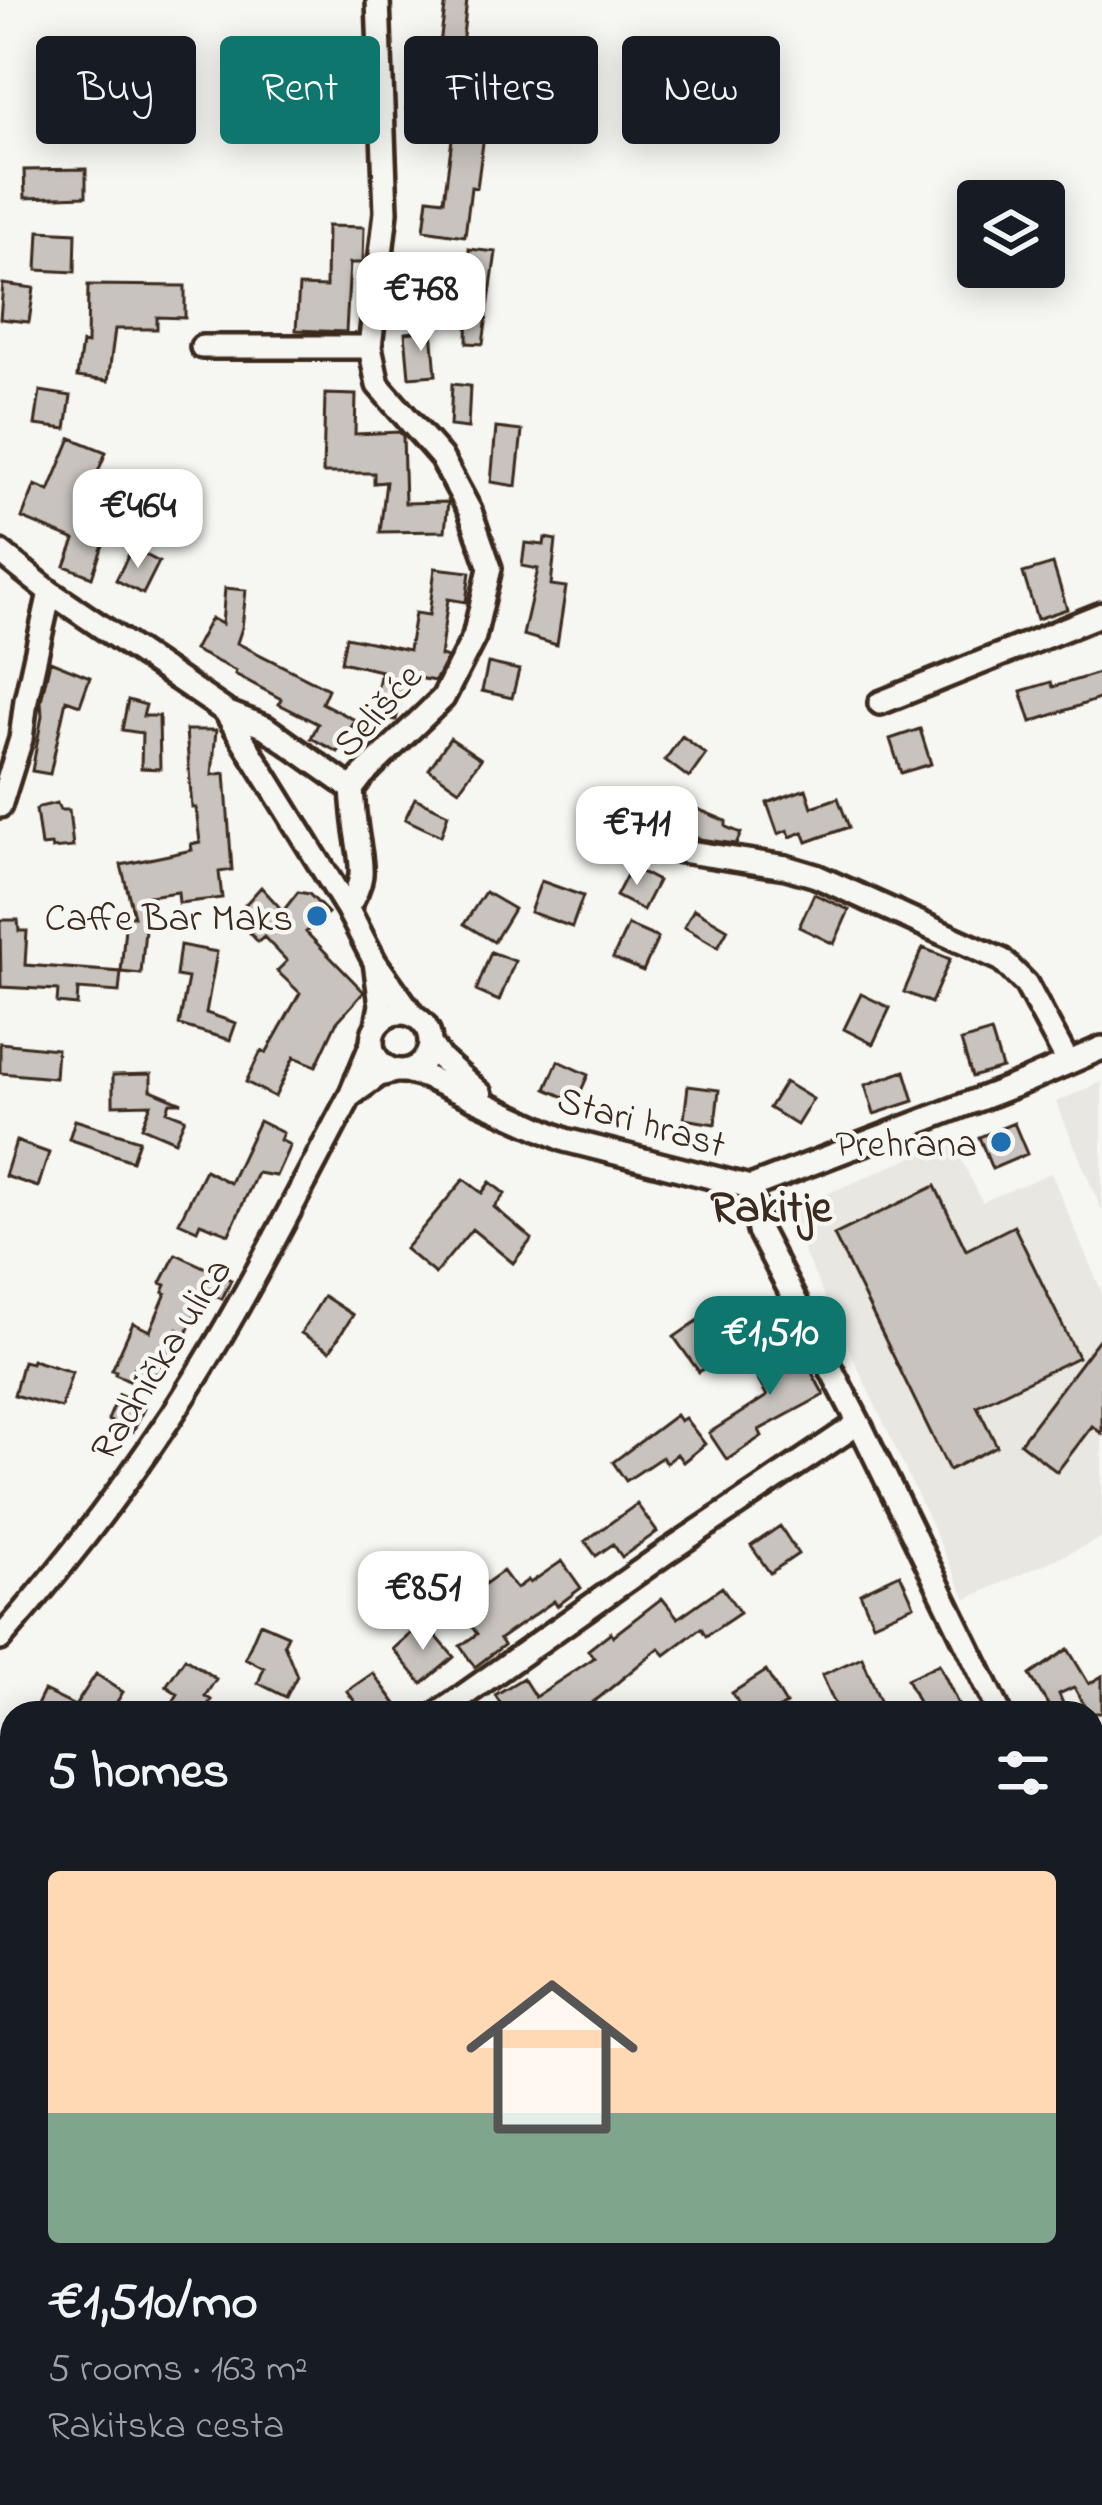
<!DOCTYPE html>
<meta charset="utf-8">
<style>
body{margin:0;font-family:"Indie Flower",sans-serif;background:#242831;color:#f1f3f6;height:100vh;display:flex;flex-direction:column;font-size:45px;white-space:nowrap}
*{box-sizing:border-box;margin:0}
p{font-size:39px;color:#9ea1a6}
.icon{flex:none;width:66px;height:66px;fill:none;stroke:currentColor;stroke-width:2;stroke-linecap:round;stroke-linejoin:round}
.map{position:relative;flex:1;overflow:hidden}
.details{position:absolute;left:0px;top:1701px;width:1104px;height:804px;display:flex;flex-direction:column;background:#171b24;border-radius:36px 36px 0 0;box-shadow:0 6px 30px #0003}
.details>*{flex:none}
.guide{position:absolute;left:36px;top:36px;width:1032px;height:108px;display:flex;gap:24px}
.fabs{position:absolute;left:957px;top:180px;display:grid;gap:24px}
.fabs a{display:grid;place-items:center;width:108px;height:108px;border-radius:12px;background:#171b24;box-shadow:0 6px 30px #0003;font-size:60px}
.price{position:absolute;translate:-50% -102px;padding:0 27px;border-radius:24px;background:#fff;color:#222;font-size:39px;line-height:78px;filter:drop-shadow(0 3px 6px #0008)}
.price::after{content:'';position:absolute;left:50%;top:72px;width:36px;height:27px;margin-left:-18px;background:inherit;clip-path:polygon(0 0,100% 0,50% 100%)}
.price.active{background:#0f766e;color:#fff}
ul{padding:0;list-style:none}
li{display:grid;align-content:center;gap:24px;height:636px;padding:0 48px}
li+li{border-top:3px solid #363941}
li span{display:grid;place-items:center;height:372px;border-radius:12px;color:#555}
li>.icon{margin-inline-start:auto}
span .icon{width:216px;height:216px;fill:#fffc;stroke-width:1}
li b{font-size:51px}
h2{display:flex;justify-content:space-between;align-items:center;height:144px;padding:0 48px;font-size:51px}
.tag{padding:0 42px;border-radius:12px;background:#171b24;box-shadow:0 6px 30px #0003;font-size:42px;line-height:108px}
.tag.active{background:#0f766e;color:#fff}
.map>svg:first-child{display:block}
.built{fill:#e8e7e2}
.building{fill:#c8c3be;stroke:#3b2a1e;stroke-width:3}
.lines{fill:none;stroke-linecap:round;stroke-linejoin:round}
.minor-casing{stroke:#3b2a1e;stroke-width:30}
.major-casing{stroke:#3b2a1e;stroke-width:36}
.minor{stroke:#f6f6f2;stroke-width:21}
.major{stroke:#f6f6f2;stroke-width:27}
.poi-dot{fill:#1f6fb2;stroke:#f6f6f2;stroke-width:4.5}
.labels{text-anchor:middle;stroke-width:9;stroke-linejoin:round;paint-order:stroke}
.street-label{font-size:39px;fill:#3b2a1e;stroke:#f6f6f2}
.poi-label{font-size:39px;fill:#3b2a1e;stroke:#f6f6f2;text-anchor:end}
.quarter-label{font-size:45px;font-weight:bold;fill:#3b2a1e;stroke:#f6f6f2}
</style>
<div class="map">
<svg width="1102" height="2505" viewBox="0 0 1102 2505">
<rect width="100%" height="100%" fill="#f6f6f2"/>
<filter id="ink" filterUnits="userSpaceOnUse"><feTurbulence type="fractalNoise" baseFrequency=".00833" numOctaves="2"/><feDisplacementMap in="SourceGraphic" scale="24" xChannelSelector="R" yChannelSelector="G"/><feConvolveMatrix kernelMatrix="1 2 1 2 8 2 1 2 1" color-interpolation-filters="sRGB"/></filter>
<g filter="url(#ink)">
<!-- built -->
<path class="built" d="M1102 1082V1211L1056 1102Z
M952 1140 982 1202 1051 1173 1102 1293V1538L966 1599 785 1212Z"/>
<!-- building -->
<path class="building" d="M446 0H467L461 54 439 51Z
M410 74 441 78 436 111 406 109Z
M454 124 485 128 477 188 471 187 465 236 424 230 428 198 444 200Z
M86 169V196L25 198 24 170Z
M327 226 364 227 363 263H350L346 332 296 330 299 286 326 287Z
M39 231 76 233 75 272 37 270Z
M469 249 496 252 483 344 467 343Z
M3 284 34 288 29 322 0 319Z
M88 285 185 286V318L157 317V329H115L108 381 77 377 82 343 87 344Z
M432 330 436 375 409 377 405 333Z
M452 384 470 386 468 428 450 426Z
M40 391 71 396 66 429 35 425Z
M325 394 356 395 355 434 399 432 403 436 405 503 448 502 445 531 380 532 386 482 374 483V473H323Z
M496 428 522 431 516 486 491 482Z
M71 438 106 452 89 494 117 504 92 577 65 566 75 540 22 518 35 485 49 491Z
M545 538 556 540 551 585 566 587 557 645 523 635 538 569 522 566 525 543 544 545Z
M132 548 159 562 143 594 116 580Z
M1053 564 1067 609 1037 619 1023 573Z
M435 568 470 572 466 602 448 599 440 656 447 658 435 681 406 676 396 720 372 715 381 671 341 662 346 637 409 650 415 613 429 615Z
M225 588 246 590 242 628 237 643 328 689 322 703 355 720 338 752 311 738 318 724 279 704 281 699 235 674 236 671 194 650 211 618 222 624Z
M50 661 90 677 80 705 66 700 50 774 32 771 42 716 41 701Z
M488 663 519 670 512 698 482 691Z
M1102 672V698L1031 722 1021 691 1051 682 1053 687Z
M128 700 146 705 143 716H159L160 769 141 768 142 733 122 730Z
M920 729 931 764 901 773 890 739Z
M186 730H216L212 775 225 773 232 870 219 872 222 898 179 903 178 892 148 896 141 974 121 972 126 915 134 916 121 865 192 850 191 844 200 842 196 808H192Z
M682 736 706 754 689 778 665 760Z
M450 738 481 759 459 790 429 769Z
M806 789 812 807 838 798 849 827 807 842 803 832 790 837 788 830 778 834 767 803Z
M659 793 726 821V827L741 833 736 844 699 839 666 825 643 859 619 843 632 823 643 830Z
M415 798 448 814 441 836 405 819Z
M57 803 60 810H69L73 847 52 849 51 845 41 846 36 810 39 807Z
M631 867 658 881 643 910 616 896Z
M541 881 583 896 572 927 530 912Z
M261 887 283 911 298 892 309 894 328 913 306 932 364 992 336 1023 316 1066 294 1057 275 1097 246 1082 261 1051 266 1053 300 993 277 971 287 961 264 937 258 942 235 916Z
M485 892 514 909 494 942 464 924Z
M814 894 849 910 834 944 799 927Z
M694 909 728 929 718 947 684 927Z
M0 920H18L19 931H27L25 965 121 972 119 992 78 989 77 1005 57 1003 58 990 1 987Z
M628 925 658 938 643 971 613 958Z
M180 945 217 952 206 1013 236 1023 230 1040 179 1025 188 978 176 976Z
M923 948 950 959 931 1003 904 992Z
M491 952 515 961 499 1001 476 991Z
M861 994 890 1008 873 1044 844 1029Z
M991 1032 1002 1068 972 1077 961 1041Z
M0 1043 57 1049 55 1078 0 1073Z
M558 1061 588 1075 576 1102 546 1089Z
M905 1071 914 1101 874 1114 865 1085Z
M151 1074V1090L182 1103H170L167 1111 185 1118 175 1141 142 1127 151 1104 113 1105V1075Z
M785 1082 813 1099 797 1125 769 1108Z
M688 1086 719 1090 715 1124 684 1119Z
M75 1120 139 1140 132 1161 69 1139Z
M259 1121 283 1133 280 1140 290 1145 276 1176 257 1173 229 1234 200 1223 197 1230 179 1222 205 1170 230 1183Z
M1014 1123 1027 1154 992 1169 979 1137Z
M16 1141 49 1153 38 1187 5 1176Z
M464 1179 482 1193 490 1182 505 1194 494 1207 532 1239 513 1263 472 1229 435 1274 405 1249Z
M935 1186 966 1250 1014 1226 1078 1357 977 1406 997 1446 949 1470 834 1235Z
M176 1254 231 1280 222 1299 206 1292 186 1334 177 1329 156 1376 135 1367 129 1380 115 1374 116 1371 112 1370 133 1323 150 1331 166 1293 163 1292 166 1285 161 1283Z
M324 1296 353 1315 330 1351 301 1333Z
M706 1315 730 1351 699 1372 674 1337Z
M1102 1335V1434L1092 1426 1057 1472 1020 1443Z
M794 1339 824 1395 759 1430 762 1436 727 1460 709 1433 767 1396 749 1364Z
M32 1360 72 1372 61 1408 14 1395 23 1361 31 1363Z
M119 1394 145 1406 133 1432 108 1420Z
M676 1415 680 1421 685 1418 705 1444 683 1462 677 1454 666 1463 662 1457 626 1481 613 1462Z
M637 1504 657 1532 622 1557 613 1544 596 1556 585 1541Z
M780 1526 798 1554 770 1573 751 1546Z
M562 1561 581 1588 557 1606 554 1601 500 1639 504 1645 475 1667 460 1646 477 1634 441 1583 460 1569 475 1591 503 1571 516 1589 528 1580 530 1583Z
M900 1574 914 1605 873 1623 860 1593Z
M722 1587 740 1613 706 1636 701 1628 665 1655 659 1648 600 1697 577 1713H507L495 1695 523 1678 535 1697 594 1658 588 1650 611 1632 613 1636 662 1598 678 1618Z
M424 1622 454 1657 422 1684 393 1649Z
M260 1623 288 1635 284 1644 297 1676 286 1697 258 1683 264 1668 245 1658Z
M1068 1649 1089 1684 1102 1676V1713H1088L1074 1687 1059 1694 1067 1713H1053L1030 1675Z
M862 1657 885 1713H839L822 1675Z
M185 1658 216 1679 205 1696 211 1700 203 1713H183L171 1705 178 1694 166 1686Z
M939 1664 951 1689 962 1713H923L907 1679Z
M766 1671 786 1704 773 1713H745L732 1693Z
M373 1673 396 1704 383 1713H363L347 1691Z
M96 1674 123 1692 110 1713H33L44 1691 75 1706Z"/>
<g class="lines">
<defs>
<path id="minor" d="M202 347H370
M0 552 50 592 225 711 347 908 375 962
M880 703 1102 614
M226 712 265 727 352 789
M0 806 21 739 26 700 50 592
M675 850 786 867 816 876 1002 960 1026 984 1068 1062
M347 908C368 876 361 866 356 830 354 817 353 803 352 789L362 776 443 698 474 637 490 568 470 511 441 457 378 385 370 347 386 212 378 0
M372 1042a29 29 0 1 1 58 0a29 29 0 1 1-58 0Z
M377 1025 381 1005 375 962 412 1014
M372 1043 350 1096 379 1075 395 1071
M431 1045 440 1058 481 1094
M405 1071 426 1077 565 1140 750 1187
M750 1187 759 1231 859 1423 1000 1713
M750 1187 1024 1082 1102 1048
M0 1639C62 1569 120 1493 172 1415 239 1313 293 1203 350 1096
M439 1713 667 1552 859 1423
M1092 1915 1102 1937
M1092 2154 1102 2148"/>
<path id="major" d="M0 2315 12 2319
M473 2493 500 2505"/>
</defs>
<!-- minor casing -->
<use href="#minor" class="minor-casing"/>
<!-- major casing -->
<use href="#major" class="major-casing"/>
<!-- minor -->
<use href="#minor" class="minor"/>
<!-- major -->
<use href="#major" class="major"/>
</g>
</g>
<!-- markers -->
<g class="poi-dot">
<circle cx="317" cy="916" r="12"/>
<circle cx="1001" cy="1142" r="12"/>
</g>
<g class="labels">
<!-- street labels -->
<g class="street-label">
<text transform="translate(376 709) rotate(-48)" y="14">Selišće</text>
<text transform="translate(642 1120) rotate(16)" y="14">Stari hrast</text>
<text transform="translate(159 1358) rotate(-58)" y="14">Radnička ulica</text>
</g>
<!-- poi labels -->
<g class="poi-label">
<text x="293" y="930">Caffe Bar Maks</text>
<text x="977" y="1156">Prehrana</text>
</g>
<!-- quarter labels -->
<g class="quarter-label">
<text x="771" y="1221">Rakitje</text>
</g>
</g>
</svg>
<div class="fabs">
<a><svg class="icon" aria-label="layers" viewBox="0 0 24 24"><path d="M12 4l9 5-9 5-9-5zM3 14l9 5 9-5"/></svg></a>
</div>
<b class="price" style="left:421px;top:354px">€768</b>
<b class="price" style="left:138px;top:571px">€464</b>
<b class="price" style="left:637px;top:888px">€711</b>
<b class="price active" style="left:770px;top:1398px">€1,510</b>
<b class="price" style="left:423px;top:1653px">€851</b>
<div class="guide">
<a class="tag">Buy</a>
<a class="tag active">Rent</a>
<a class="tag">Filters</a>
<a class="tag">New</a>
</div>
<section class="details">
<h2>5 homes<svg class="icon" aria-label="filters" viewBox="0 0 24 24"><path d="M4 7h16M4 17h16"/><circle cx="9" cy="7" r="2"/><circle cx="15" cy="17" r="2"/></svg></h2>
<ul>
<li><span style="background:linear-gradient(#ffd9b3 65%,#7fa58c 0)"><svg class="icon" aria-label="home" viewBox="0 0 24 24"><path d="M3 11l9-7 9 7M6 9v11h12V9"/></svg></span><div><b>€1,510/mo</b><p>5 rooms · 163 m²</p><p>Rakitska cesta</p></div></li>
</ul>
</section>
</div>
